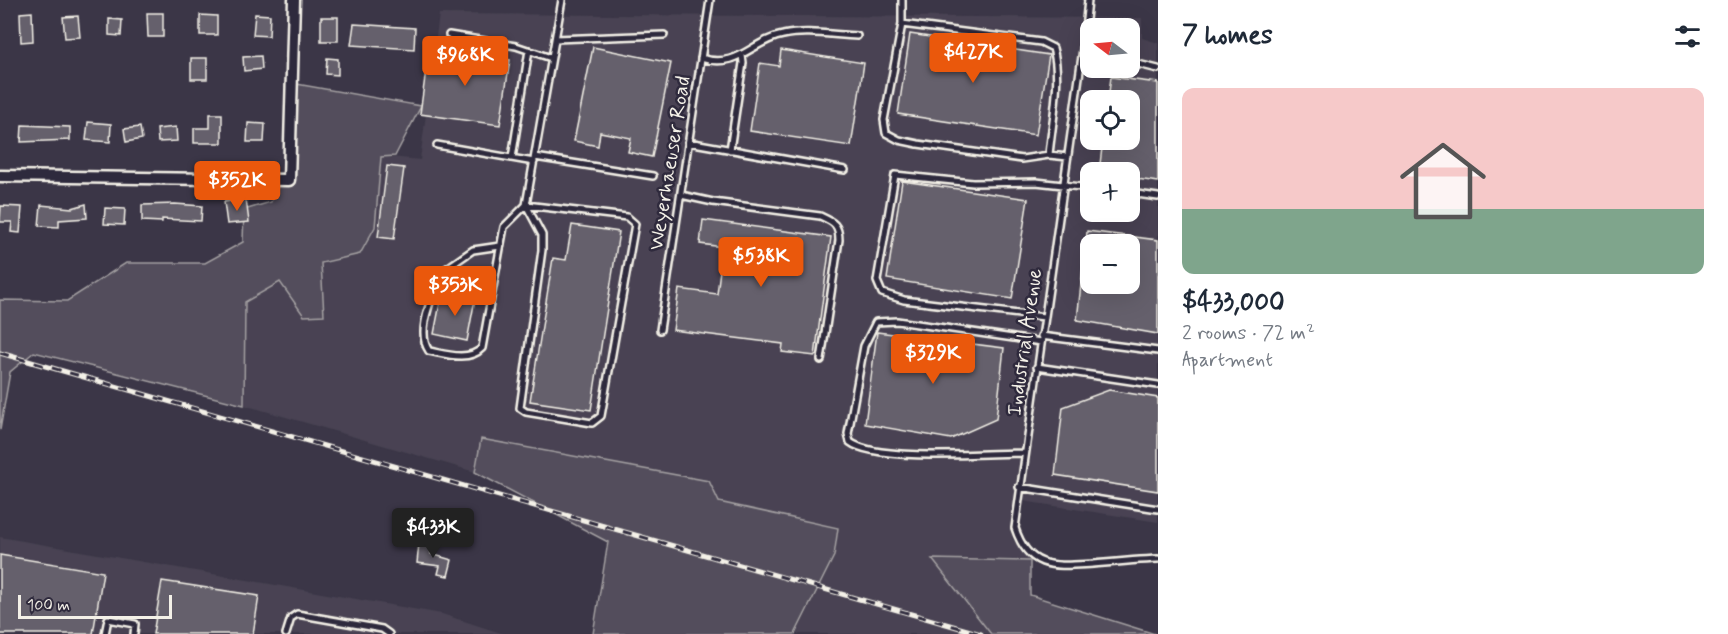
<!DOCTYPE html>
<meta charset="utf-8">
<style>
body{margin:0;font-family:Mynerve,sans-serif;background:#f2f2f3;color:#1f2937;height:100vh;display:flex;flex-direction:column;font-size:22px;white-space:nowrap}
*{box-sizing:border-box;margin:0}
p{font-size:20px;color:#747a83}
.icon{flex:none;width:33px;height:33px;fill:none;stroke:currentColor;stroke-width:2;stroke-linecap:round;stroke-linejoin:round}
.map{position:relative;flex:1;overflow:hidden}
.drawer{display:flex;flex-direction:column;background:#fff;width:570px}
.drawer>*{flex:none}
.needle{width:39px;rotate:286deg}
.tools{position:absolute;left:1080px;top:18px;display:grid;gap:12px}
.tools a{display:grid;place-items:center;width:60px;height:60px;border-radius:12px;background:#fff;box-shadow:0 6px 24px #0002;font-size:30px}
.scale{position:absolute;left:18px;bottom:15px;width:154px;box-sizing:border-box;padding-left:6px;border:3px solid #f4f1e8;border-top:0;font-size:16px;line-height:21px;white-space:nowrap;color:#f4f1e8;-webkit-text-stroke:4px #2f2a3d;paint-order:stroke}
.price{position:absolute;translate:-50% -51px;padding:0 14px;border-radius:6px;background:#ea580c;color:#fff;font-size:20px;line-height:39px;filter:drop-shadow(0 2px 3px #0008)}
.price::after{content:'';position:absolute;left:50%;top:36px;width:18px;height:14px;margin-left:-9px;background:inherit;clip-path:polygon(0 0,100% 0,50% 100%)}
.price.selected{background:#222;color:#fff}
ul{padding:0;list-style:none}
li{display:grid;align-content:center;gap:12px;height:318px;padding:0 24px}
li span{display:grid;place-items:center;height:186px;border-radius:12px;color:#555}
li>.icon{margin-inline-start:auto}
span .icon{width:108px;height:108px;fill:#fffc;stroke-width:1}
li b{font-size:26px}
h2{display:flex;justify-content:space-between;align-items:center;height:72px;padding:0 24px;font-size:26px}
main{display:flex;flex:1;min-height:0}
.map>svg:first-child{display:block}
.built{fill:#484352;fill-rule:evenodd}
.green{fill:#534e5c;stroke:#a4a0a2;stroke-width:1.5}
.building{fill:#65616c;stroke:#f4f1e8;stroke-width:1.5}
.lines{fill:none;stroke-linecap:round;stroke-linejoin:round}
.service-casing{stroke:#f4f1e8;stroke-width:10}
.minor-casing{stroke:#f4f1e8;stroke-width:15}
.service{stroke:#2f2a3d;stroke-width:5}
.minor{stroke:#2f2a3d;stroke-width:10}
.rail-casing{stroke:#f4f1e8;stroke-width:5}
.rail{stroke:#2f2a3d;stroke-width:3;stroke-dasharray:9;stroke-linecap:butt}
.labels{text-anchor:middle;stroke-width:5;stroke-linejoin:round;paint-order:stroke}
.street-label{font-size:21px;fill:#f4f1e8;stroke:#2f2a3d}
</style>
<main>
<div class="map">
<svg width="1158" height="634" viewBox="0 0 1158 634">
<rect width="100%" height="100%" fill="#3b3647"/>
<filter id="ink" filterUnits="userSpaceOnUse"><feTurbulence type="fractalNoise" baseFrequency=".0167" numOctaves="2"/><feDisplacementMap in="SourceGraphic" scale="12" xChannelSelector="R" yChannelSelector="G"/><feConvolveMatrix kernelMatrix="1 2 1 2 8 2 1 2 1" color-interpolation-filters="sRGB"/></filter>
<g filter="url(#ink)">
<!-- built -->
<path class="built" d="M439 14 1142 18V38L1158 43V522L1016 500 1012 538 1030 561 933 559 991 634H795L838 528 719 502 482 439 475 472 244 405 245 302 280 282 304 316 321 263 360 254 375 228 381 156 420 160ZM1090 28H1130V68H1090ZM1090 100H1130V140H1090ZM1090 172H1130V212H1090ZM1090 244H1130V284H1090Z
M0 537 442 614 504 634H0Z"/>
<!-- green -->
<path class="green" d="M291 83 421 106 395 156 381 157 375 227 360 254 321 263 324 315 304 316 280 282 245 302 244 405 34 352 10 372 0 430V300L67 301 126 263H205L243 242 244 210 271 202 286 167Z
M481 439 709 481 719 502 838 528 834 556 795 634H593L608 542 475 472Z
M932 559 1030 561V595L1155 634H991Z"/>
<!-- building -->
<path class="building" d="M32 12 33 41 21 42 20 13Z
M147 13H163V37H148Z
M255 14 270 15 269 36 253 35Z
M200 15 217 16V35H200Z
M78 16 80 37 65 38 63 17Z
M321 17H338V41H321Z
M109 19 122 20 121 36 109 35Z
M354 24 415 28 414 49 351 45Z
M910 34 1049 55 1036 135 898 114Z
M593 47 671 63 652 157 628 152 631 138 600 132 598 146 574 141Z
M429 48 510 60 500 125 420 114Z
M781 50 864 63 851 146 750 131 760 63 779 66Z
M261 56 262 69 244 71 243 57Z
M191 58H207V79H191Z
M327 58 338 59V75L326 74Z
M1111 77 1158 83V182L1130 178V172H1099L1103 140H1130V100H1108Z
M210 114H222V143H194V128H210Z
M88 122 111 124 110 142 86 140Z
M248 123 265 124 264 142H247Z
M22 125 70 127V140L21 142Z
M140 127 142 139 126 142 124 129Z
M176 127 177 141 158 142 157 129Z
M387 166 404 168 394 239 378 237Z
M902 181 1028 199 1012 299 887 279Z
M246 199 249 222 227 224 224 202Z
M86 204 87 218 59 220V227L39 226 41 205 72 208Z
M175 204 202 206 201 221 162 219V222L142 221V205Z
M1 206 22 207 20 233 11 232 12 222H0Z
M105 208 125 209 124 225 104 224Z
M703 220 831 237 815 356 782 352 783 344 673 330 679 289 717 294 723 247 700 244Z
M572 225 619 232 591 410 530 401 553 258 566 260Z
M1087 231 1158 240V334L1077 320 1085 249H1090V284H1130V244H1086Z
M442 293 475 299 467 341 434 334Z
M877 332 1004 348 996 419 951 439 865 424Z
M1109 390 1158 398V491L1055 475 1063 407Z
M419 543 432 544 431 554 452 560 448 576 438 574 440 566 417 563Z
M0 555 103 572 93 634H0Z
M162 581 259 596 253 634H153Z"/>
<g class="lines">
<defs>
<path id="service" d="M902 0V24L884 120 886 133 899 140 918 144 1022 159 1049 155 1068 157
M1088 0 1083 49 1015 528C1029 571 1056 566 1093 564 1115 562 1136 560 1158 559
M902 24 1041 42 1053 48C1062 80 1052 121 1049 155
M449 35 516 46 551 58
M555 39 664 35
M701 58C738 70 751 41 783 35 806 30 833 35 857 36
M1130 62 1158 69
M688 142 845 170
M437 145 534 162
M730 150 743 63 742 55
M535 157 653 176
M512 158 529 50
M1130 193 1158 197
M681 195 713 202 820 216C833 222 839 224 839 240L821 360
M526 205 627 217 635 224 601 416 592 423 526 412 520 408 542 250V235Z
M526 205 562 0
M500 246 473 250 440 273C434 294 415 331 429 351 445 354 469 362 482 348L504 227 526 205
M1044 317 904 300 882 293 877 281 895 175 973 183 1036 182 1090 188
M660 330 710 0
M1041 336 1158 351
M1037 367 1158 385
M1024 453C987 453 876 462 850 442L848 434 864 346 876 322 897 321 1041 342
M1019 487 1158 509
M105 634 108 619 135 624 134 634
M286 634 291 618 297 614 382 629 389 634"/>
<path id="minor" d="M0 176 289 180 294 0"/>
</defs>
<!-- service casing -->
<use href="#service" class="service-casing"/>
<!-- minor casing -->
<use href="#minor" class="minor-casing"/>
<!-- service -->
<use href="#service" class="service"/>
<!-- minor -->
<use href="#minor" class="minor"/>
<defs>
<path id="rail" d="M0 353 981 634"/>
</defs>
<!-- rail casing -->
<use href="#rail" class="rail-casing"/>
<!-- rail -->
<use href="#rail" class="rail"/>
</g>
</g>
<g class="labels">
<!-- street labels -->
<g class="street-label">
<text transform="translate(669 163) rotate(-81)" y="7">Weyerhaeuser Road</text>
<text transform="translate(1024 342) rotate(-82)" y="7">Industrial Avenue</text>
</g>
</g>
</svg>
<div class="tools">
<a><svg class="needle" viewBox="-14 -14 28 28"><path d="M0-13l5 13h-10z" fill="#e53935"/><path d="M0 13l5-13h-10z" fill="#747a83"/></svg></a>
<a><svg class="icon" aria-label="locate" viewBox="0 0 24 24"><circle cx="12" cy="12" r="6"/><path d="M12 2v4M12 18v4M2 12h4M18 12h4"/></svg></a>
<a>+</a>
<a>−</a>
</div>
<div class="scale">100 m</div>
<b class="price" style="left:973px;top:84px">$427K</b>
<b class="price" style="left:465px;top:87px">$968K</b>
<b class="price" style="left:237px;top:212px">$352K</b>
<b class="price" style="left:761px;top:288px">$538K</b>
<b class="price" style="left:455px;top:317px">$353K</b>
<b class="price" style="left:933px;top:385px">$329K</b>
<b class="price selected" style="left:433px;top:559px">$433K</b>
</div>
<section class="drawer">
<h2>7 homes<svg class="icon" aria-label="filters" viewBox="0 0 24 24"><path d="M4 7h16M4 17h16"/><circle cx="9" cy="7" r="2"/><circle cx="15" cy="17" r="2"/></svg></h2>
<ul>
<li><span style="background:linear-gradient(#f6c9c9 65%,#7fa58c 0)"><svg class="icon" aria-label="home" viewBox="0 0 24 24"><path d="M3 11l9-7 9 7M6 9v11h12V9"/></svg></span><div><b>$433,000</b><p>2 rooms · 72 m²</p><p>Apartment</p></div></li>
</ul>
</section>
</main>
